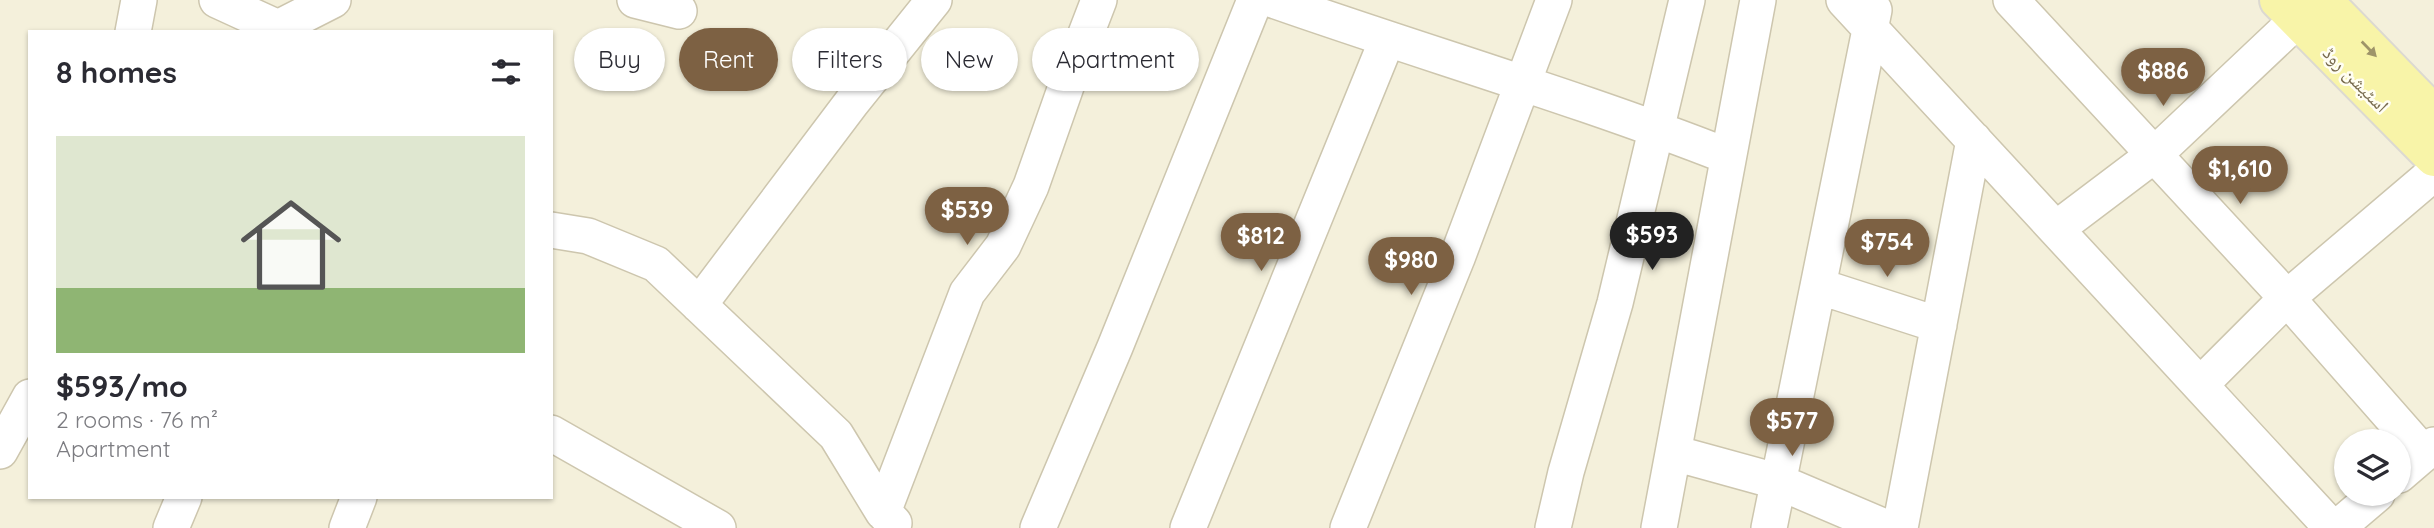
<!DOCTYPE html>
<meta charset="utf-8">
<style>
body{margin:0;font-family:Quicksand,"Noto Naskh Arabic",sans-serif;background:#f7f7f7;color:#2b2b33;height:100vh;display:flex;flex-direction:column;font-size:26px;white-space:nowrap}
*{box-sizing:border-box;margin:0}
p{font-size:23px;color:#7c7c81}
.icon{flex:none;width:38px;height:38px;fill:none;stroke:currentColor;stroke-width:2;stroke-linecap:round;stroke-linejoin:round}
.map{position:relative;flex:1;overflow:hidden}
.drawer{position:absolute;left:28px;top:30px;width:525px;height:469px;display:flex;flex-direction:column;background:#fff;border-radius:0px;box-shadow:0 2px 5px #0004}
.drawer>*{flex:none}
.top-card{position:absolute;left:574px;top:28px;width:665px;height:63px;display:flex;gap:14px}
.controls{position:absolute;left:2334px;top:429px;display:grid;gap:14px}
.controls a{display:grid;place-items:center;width:77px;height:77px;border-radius:50%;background:#fff;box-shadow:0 2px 5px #0004;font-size:35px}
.price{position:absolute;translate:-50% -60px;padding:0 16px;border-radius:24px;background:#7d6143;color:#fff;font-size:23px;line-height:46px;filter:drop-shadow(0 2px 4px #0008)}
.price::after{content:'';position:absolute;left:50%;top:42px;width:21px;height:16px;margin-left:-10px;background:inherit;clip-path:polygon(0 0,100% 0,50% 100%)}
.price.current{background:#222;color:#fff}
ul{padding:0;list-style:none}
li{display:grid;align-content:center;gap:14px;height:371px;padding:0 28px}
li span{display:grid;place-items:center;height:217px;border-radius:0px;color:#555}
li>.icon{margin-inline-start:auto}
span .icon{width:126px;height:126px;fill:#fffc;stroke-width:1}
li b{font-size:30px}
h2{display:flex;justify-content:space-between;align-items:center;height:84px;padding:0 28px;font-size:30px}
.pill{padding:0 24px;border-radius:32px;background:#fff;box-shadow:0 2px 5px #0004;font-size:24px;line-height:63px}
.pill.current{background:#7d6143;color:#fff}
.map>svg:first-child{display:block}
.residential{fill:#f4f0db;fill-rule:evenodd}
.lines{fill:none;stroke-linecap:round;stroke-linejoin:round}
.minor-casing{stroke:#cdc6ae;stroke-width:38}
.primary-casing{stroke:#dcd9d1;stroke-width:42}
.minor{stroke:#fff;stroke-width:35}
.primary{stroke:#f8f4a8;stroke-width:38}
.oneway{fill:#9e9469}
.labels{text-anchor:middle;stroke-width:5;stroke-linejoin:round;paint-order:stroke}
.street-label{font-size:19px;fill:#786b4e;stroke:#fffef3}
</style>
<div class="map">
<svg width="2434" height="528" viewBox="0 0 2434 528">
<rect width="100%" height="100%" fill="#fcfbec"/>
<!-- residential -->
<path class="residential" d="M0 0H2434V528H0ZM30 32H551V497H30ZM2347 441H2399V494H2347Z"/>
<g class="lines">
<defs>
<path id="minor" d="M217 0 278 28 279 32
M635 0 679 11
M1273 0C1424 53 1579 98 1727 156
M1844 0 2332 528
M2011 0 2287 298 2424 454
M278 28 333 0
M133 32 139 0
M2056 229 2154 155 2297 20
M551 230 588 236 656 264 836 435 883 512 894 523
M1818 286 1939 325
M699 305 852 102 934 0
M2200 385 2287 298 2434 173
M551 433 718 528
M0 451 30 397
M1674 453 1779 482 1887 528
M2399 475 2434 445
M883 512 967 293 1003 246 1031 186 1069 78 1099 0
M171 528 184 497
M347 528 359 497
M1038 528 1115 347 1255 0
M1188 528 1387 40
M1348 528 1457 258 1554 0
M1553 528 1566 472 1615 303 1687 0
M1659 528 1758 0
M1769 528 1874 10
M1900 528 1974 140
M2337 528 2377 494"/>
<path id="primary" d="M2279 0 2434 157
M2322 0 2434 115"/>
</defs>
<!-- minor casing -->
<use href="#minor" class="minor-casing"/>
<!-- primary casing -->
<use href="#primary" class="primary-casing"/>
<!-- minor -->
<use href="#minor" class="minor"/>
<!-- primary -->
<use href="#primary" class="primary"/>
</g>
<!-- one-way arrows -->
<defs><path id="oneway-solid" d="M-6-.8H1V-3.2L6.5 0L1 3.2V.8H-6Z" transform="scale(1.75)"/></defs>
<use class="oneway" href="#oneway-solid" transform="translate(2369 49) rotate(46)"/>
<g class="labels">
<!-- street labels -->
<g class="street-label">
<text transform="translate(2356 79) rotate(45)" y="7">اسٹیشن روڈ</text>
</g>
</g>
</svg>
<div class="controls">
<a><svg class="icon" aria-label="layers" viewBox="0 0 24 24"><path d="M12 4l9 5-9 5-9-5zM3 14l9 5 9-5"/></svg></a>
</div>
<b class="price" style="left:2163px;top:108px">$886</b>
<b class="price" style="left:2240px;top:206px">$1,610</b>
<b class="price" style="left:967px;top:247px">$539</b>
<b class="price current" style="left:1652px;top:272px">$593</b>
<b class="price" style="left:1261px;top:273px">$812</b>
<b class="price" style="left:1887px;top:279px">$754</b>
<b class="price" style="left:1411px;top:297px">$980</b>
<b class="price" style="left:1792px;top:458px">$577</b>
<div class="top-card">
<a class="pill">Buy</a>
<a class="pill current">Rent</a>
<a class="pill">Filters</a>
<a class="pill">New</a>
<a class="pill">Apartment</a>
</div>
<section class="drawer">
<h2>8 homes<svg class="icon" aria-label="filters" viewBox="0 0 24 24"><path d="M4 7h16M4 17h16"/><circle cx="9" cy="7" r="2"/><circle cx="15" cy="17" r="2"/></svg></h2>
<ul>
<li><span style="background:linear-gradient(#dfe7d0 70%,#8fb573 0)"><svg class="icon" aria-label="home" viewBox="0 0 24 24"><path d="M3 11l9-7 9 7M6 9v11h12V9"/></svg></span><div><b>$593/mo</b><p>2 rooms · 76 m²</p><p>Apartment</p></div></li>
</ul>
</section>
</div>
